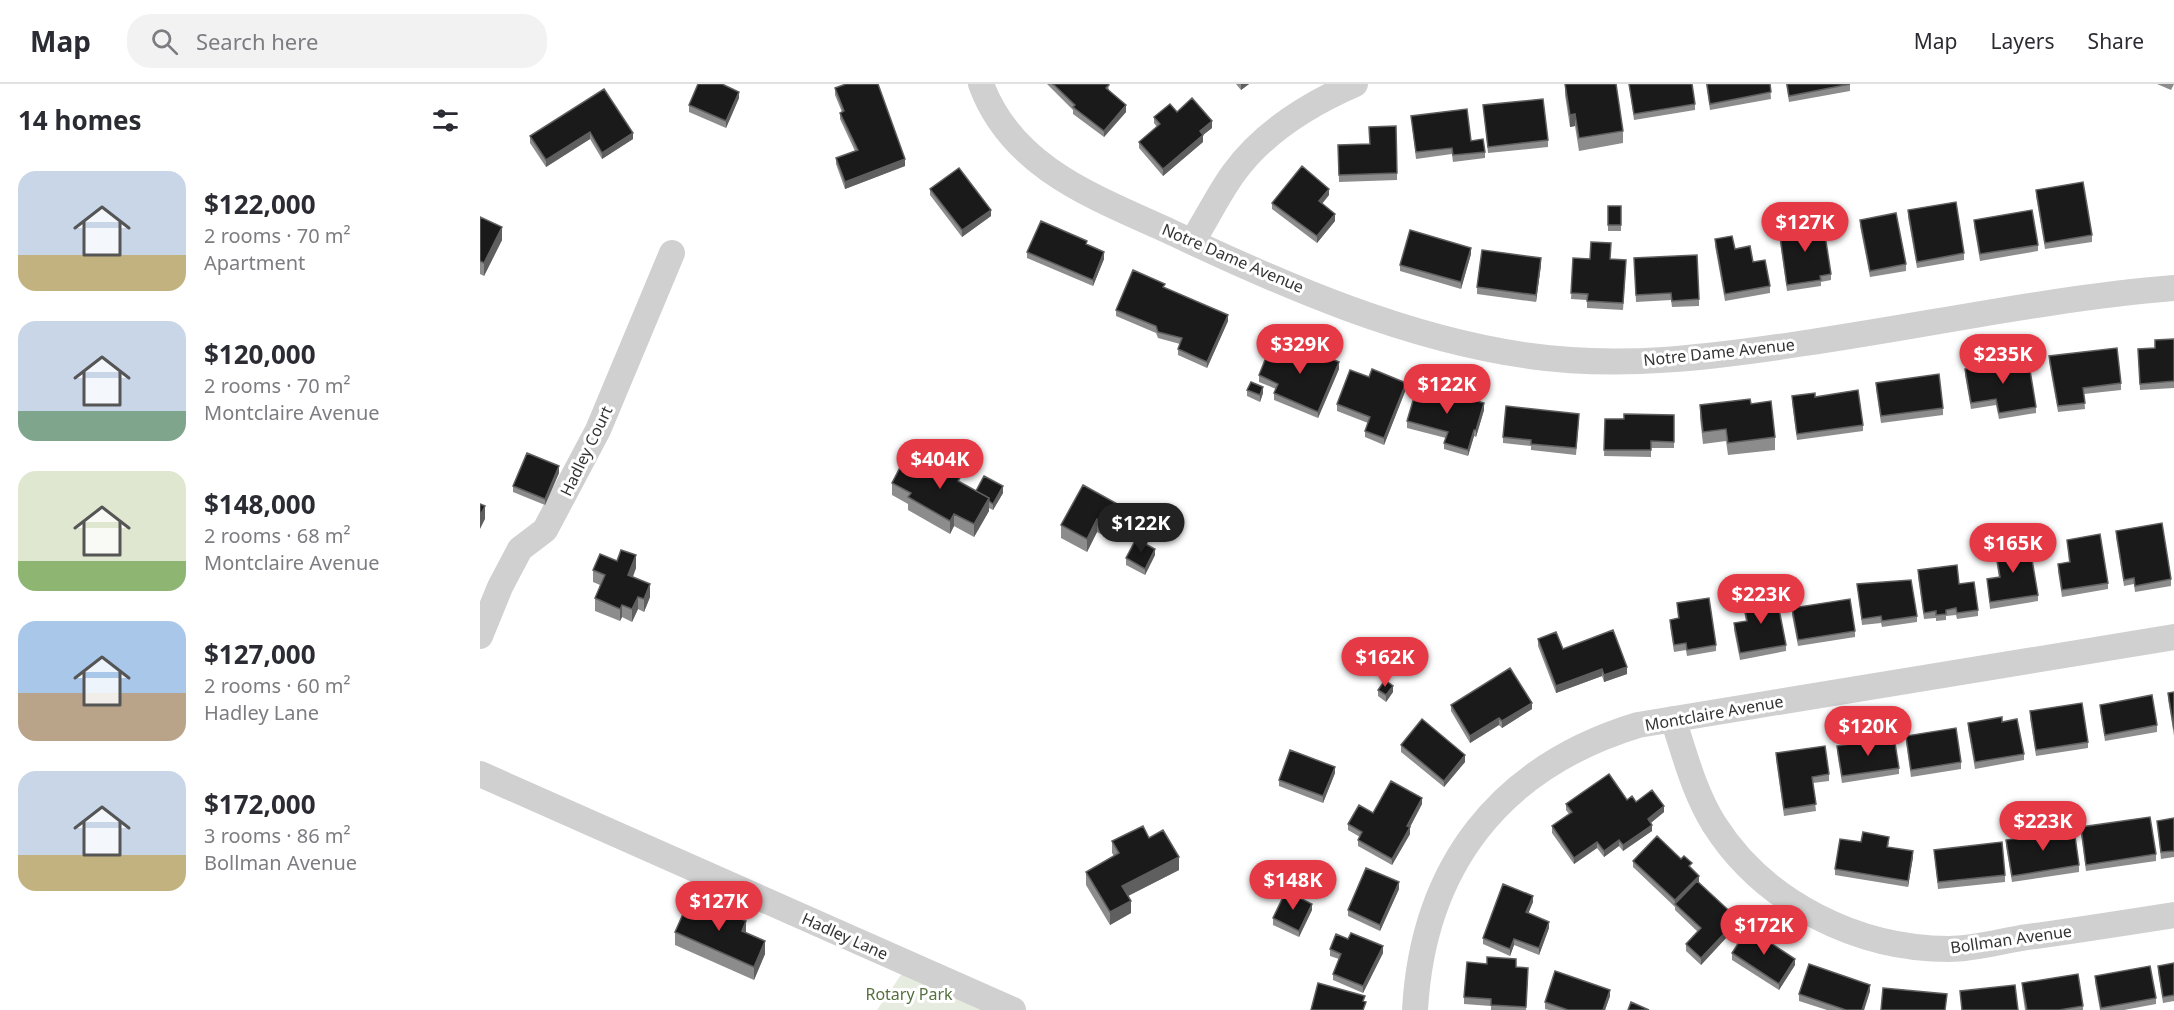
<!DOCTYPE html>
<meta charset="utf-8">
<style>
body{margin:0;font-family:"Noto Sans",sans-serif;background:#f2f2f3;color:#2b2b33;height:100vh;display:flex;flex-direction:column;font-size:22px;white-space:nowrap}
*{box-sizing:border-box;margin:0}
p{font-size:20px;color:#7c7c81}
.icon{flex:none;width:33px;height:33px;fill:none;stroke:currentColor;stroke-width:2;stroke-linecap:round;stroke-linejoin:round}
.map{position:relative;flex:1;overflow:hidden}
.side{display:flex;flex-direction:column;background:#fff;width:480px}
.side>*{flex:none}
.price{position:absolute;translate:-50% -51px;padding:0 14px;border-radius:21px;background:#e63946;color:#fff;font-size:20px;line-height:39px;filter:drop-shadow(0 2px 3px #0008)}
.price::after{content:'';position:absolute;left:50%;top:36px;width:18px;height:14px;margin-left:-9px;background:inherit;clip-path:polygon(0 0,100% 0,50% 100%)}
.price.selected{background:#222;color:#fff}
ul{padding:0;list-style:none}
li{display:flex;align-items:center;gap:18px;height:150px;padding:0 18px}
li span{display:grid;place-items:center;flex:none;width:168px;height:120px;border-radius:18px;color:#555}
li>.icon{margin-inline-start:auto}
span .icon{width:72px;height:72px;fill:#fffc;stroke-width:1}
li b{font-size:26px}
h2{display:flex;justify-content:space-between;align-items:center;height:72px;padding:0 18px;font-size:26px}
header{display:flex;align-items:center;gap:36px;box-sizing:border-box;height:84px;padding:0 30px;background:#fff;border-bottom:2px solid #e1e1e2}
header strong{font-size:28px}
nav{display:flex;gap:33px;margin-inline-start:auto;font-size:21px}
.search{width:420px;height:54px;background:#f2f2f3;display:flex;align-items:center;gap:15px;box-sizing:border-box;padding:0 21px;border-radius:24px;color:#7c7c81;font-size:22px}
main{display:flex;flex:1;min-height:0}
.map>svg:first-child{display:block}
.green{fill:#e6ecdf}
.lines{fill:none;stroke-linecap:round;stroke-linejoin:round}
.minor{stroke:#d0d0d0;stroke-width:26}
.wall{fill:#8c8c8c}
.shaded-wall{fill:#5f5f5f}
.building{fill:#1a1a1a;stroke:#5f5f5f;stroke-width:1.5}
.labels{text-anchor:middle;stroke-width:6;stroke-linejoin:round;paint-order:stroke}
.street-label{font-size:16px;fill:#333;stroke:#fff}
.park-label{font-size:16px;fill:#56703f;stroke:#fff}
</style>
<header>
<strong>Map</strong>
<div class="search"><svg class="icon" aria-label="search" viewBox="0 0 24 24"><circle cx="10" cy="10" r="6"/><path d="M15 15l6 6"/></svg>Search here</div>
<nav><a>Map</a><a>Layers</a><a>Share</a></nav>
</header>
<main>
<section class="side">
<h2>14 homes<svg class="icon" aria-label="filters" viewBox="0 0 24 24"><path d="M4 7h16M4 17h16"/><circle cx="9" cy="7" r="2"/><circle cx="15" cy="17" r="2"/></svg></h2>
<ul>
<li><span style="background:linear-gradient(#c9d6e8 70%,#c2b280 0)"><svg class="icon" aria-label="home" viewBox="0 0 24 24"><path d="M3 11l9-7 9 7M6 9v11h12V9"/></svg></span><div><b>$122,000</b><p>2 rooms · 70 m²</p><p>Apartment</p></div></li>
<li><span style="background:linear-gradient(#c9d6e8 75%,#7fa58c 0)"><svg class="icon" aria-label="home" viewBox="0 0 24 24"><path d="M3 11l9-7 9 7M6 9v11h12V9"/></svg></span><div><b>$120,000</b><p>2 rooms · 70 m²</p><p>Montclaire Avenue</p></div></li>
<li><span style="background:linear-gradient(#dfe7d0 75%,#8fb573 0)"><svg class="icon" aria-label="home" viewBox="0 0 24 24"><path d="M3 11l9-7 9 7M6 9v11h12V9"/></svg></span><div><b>$148,000</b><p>2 rooms · 68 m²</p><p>Montclaire Avenue</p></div></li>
<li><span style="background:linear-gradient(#a9c7e8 60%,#b9a48a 0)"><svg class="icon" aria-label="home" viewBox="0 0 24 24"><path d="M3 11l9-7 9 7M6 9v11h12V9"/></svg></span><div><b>$127,000</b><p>2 rooms · 60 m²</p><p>Hadley Lane</p></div></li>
<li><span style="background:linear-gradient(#c9d6e8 70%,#c2b280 0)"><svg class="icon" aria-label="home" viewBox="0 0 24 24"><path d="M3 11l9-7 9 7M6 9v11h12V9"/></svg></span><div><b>$172,000</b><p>3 rooms · 86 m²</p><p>Bollman Avenue</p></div></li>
</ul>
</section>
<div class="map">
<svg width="1694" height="926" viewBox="0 0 1694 926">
<rect width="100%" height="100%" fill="#fff"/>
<!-- green -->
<path class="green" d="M423 888 510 926H397Z"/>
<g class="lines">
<!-- minor -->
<path class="minor" d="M501 0C532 85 617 114 693 149 805 202 927 255 1050 272 1142 285 1234 273 1325 259 1448 241 1571 214 1694 204
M712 158C726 136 738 111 753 90 783 48 829 20 875 0
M0 552 20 503 40 465 65 446 118 346 192 169
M1193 635C1205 671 1214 708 1234 740 1284 819 1378 865 1469 865 1493 865 1518 858 1541 854 1592 847 1643 839 1694 831
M0 690 533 926
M935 926C943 782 1020 683 1158 641L1694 553"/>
</g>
<!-- wall -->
<path class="wall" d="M567 0H628L629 7 646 28 624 53 593 30V26Z
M756 0H769L761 6Z
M1085 0 1143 47V59L1099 67 1095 42 1090 43 1085 11Z
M1149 0 1215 20V26L1154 36Z
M1226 0H1290L1291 15 1230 26Z
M1306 0H1370V7L1309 18Z
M1677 0H1694L1691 6Z
M355 4 425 82 365 105 356 80V74L375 67 360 35V29L362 28 355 11Z
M124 5 153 55 122 75 110 55 66 83 50 59V52Z
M259 14 246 44 209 28V21Z
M1003 21 1068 56V63L1008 69Z
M697 28 732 44 723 51V58L683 92 659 64V58L677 43 674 39V33Z
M931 32 991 57 1005 68V74L973 78 972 70 936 75Z
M858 61 917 89V96L859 98Z
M450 105 511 132 482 153 450 111Z
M1556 106 1612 151V158L1565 165 1556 112Z
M849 111 842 120 855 137 837 159 792 125V119Z
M1128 122H1141V147H1128Z
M1428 126 1484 169V176L1437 184 1428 133Z
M0 133 22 156 4 192 0 190Z
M1380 136 1426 180V187L1390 193 1380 142Z
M1494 136 1558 161V167L1500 177 1494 142Z
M1299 145 1351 190V196L1341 198V202L1307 207 1299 151Z
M1235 155 1255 165 1273 178 1290 202V209L1245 217 1235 162Z
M607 160 624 175 613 202 547 174V168Z
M991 170 981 205 920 187V181Z
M1093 174 1131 175 1146 182 1143 226 1107 224V216L1091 215Z
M1154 174 1219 215V222L1192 223 1191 216 1156 218Z
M1061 181 1056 218 997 210V203Z
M685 204 748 237 727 284 698 271V265L700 260 678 254 676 249 636 232V226Z
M1694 255V304L1660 306 1658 265 1675 264Z
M1569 272 1641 299V306L1604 310 1605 325 1578 328 1569 278Z
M859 285 838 334 794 316V309L796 305 779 298V291Z
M1485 285 1556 323V329L1519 335 1516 321 1491 325 1485 291Z
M889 293 926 305 904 361 885 353V347L888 339 857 327V320Z
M1396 299 1463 324V331L1401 339 1396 305Z
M767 306 783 309 780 318 767 312Z
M1312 312 1335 313 1383 341V347L1317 356 1312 318Z
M1271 320 1295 353V366L1248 371 1246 357 1223 360 1220 334V321Z
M1004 326 996 353 994 352 988 372 964 365V359L966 354 927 344V337Z
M1194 331V364H1171V373L1124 372 1125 335H1144Z
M1099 336 1096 371 1051 366V362L1023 359V353Z
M462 381 481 398 496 407 523 409 513 426 509 424V427L494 453 474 442 470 450 428 426V420L412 411V399L449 383Z
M79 389 65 421 33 408V402Z
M603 401 641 434 630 455 617 448 607 468 581 454V441Z
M1636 447 1691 495V502L1655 508 1654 500 1644 502 1636 453Z
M1587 456 1628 499V505L1582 513 1578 487V480L1589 478Z
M1515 463 1558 511V517L1510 525 1507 495 1519 494 1515 470Z
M675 471 665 491 646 481V474Z
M137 477 156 484 153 493 170 513 164 528 158 525 152 538 142 533 140 537 115 527V514L120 501 113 498V486Z
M1438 486 1479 500 1498 526V532L1477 535 1476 531 1466 532V536L1456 537V534L1444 535 1438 493Z
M1377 500 1437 532V538L1402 543 1401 539 1382 541Z
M1263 516 1306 561V567L1260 576 1254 546V539L1266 537 1263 523Z
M1197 519 1236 561V567L1207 572 1206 566 1194 568 1190 542V536L1198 534Z
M1312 524 1375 547V553L1318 562 1312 531Z
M1058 555 1083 565 1147 590 1124 598 1122 592 1076 609 1058 562Z
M898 606 913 608 906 618 898 612Z
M1694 608V652L1688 615V609Z
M971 621 1052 625 1022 644 1019 641 990 659 971 627Z
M1620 621 1677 641V648L1625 657 1620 627Z
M1550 627 1608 658V664L1556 672 1550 634Z
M1522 638 1544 670V676L1495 685 1488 645V639Z
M1426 652 1481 678V685L1431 693 1426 658Z
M921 661 985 678 964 703 921 668Z
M1357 662 1419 684V690L1362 699 1357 668Z
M1296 669 1349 690V697L1333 699 1336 727 1304 732 1296 675Z
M855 689 843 719 799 702V696Z
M1147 716 1156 718 1184 728 1171 739 1172 747 1143 767 1139 762 1124 773 1117 764 1094 780 1072 749V742L1089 730 1086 726V720Z
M942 720 930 743V750L912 781 878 762V756L880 753 868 746V740L893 729Z
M1694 734V773L1681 775 1677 737Z
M1601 743 1676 770V777L1606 787 1601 750Z
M669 754 699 786 648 812 651 829 630 841 606 801V788L634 772 632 769V757Z
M1526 756 1599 781V788L1532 798 1526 762Z
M1381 758 1409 759 1408 763 1433 773 1428 803 1355 791V785Z
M1454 766 1525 791V798L1458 805Z
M1153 777 1212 785 1219 798 1258 841 1221 881 1206 867V860L1218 848 1195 826V823L1153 783Z
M919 805 900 847 868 832V826Z
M1053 818 1048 829 1069 844 1059 871 1034 861 1030 872 1003 860V854Z
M832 826 819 853 793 841V834Z
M195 848 266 849 285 870 274 896 195 861Z
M850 865 903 869 883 909 853 896V890L859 875 850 872Z
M1252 869 1315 881 1299 906 1252 876Z
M1694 879V917L1683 919 1678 888V882Z
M1036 883 1048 891 1046 926H1011V922L984 920V913Z
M1615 892 1676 914V920L1644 926H1620L1615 898Z
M1542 899 1603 922V926H1545L1542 905Z
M1390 907 1384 926H1347L1319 917V910Z
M1130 912 1125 926H1069L1065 925V918Z"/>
<!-- shaded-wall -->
<path class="shaded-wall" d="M761 0H769L761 6Z
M259 8V14L246 44V37Z
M646 21V28L624 53V47Z
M1095 30V42L1090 43V31Z
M732 37V44L723 51V58L683 92V85L720 47Z
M110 48V55L66 83V76Z
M153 49V55L122 75V69Z
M425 75V82L365 105V98Z
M849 105V111L839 123V117Z
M511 126V132L482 153V146Z
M855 130V137L837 159V152Z
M22 143V156L4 192V179Z
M991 164V170L981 205V198Z
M624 168V175L613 202V196Z
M1061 174V181L1056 218V211Z
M748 231V237L727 284V278Z
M859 278V285L838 334V328Z
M926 299V305L904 361V354Z
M783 303V309L780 318V311Z
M1004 319V326L996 353V346Z
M994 346V352L988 372V366Z
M79 382V389L65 421V415Z
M523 402V409L513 426V420Z
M509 414V427L494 453V440Z
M5 422V435L0 445V432Z
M641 422V434L630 455V442Z
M474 430V442L470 450V437Z
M617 435V448L607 468V455Z
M675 465V471L665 491V485Z
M156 471V484L148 504V491Z
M170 500V513L164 528V515Z
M158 513V525L152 538V525Z
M142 521V533L140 537V525Z
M1147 583V590L1124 598V591Z
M1122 585V592L1076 609V602Z
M913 602V608L906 618V611Z
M1052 619V625L1022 644V637Z
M1019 634V641L990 659V652Z
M985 671V678L964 703V697Z
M855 683V689L843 719V712Z
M942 714V720L930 743V750L912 781V775L927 742Z
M1184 722V728L1168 741V735Z
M1172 741V747L1143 767V761Z
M1139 756V762L1124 773V767Z
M1117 758V764L1094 780V774Z
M1433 767V773L1428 803V797Z
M699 773V786L642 815V802Z
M1219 792V798L1195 820V823V816Z
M919 798V805L900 847V841Z
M1053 812V818L1046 835V828Z
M651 817V829L630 841V828Z
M832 820V826L819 853V847Z
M1258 835V841L1221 881V874Z
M266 837V850L262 847Z
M1069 838V844L1059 871V864Z
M1034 855V861L1030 872V865Z
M285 857V870L274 896V883Z
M903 862V869L883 909V902Z
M1315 875V881L1299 906V900Z
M1390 901V907L1384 926H1382Z
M1130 906V912L1125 926H1123Z"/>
<!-- building -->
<path class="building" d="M218 0H242L259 8 246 37 209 21Z
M366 0H398L425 75 365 98 356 74 378 66 360 29 364 27 355 4Z
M573 0H628L629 1 626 4 646 21 624 47 593 23 595 21Z
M1085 0H1136L1143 47 1099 54 1095 30 1090 31Z
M1149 0H1212L1215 20 1154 30Z
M1227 0H1290L1291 8 1230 20Z
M1307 0H1370L1309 12Z
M124 5 153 49 122 69 110 48 66 76 50 52Z
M712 14 732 37 720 47 723 51 683 85 659 58 680 40 674 33 690 20 697 28Z
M1063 15 1068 56 1008 63 1003 21Z
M987 25 991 57 1003 55 1005 68 973 71 972 64 936 68 931 32Z
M916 42 917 89 859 91 858 61 890 60 889 43Z
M822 82 849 105 839 117 855 130 837 152 792 119Z
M479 84 511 126 482 146 450 105Z
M1603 98 1612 151 1565 159 1556 106Z
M1476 118 1484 169 1437 178 1428 126Z
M1128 122H1141V141H1128Z
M1552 126 1558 161 1500 170 1494 136Z
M1416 129 1426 180 1390 187 1380 136Z
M0 133 22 143 4 179 0 177Z
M561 137 607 157 606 160 624 168 613 196 547 168Z
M1343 138 1351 190 1340 192 1341 196 1307 201 1299 145Z
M930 146 991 164 981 198 920 181Z
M1252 152 1255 165 1270 162 1273 178 1285 176 1290 202 1245 210 1235 155Z
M1111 158 1131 159 1130 175 1146 176 1143 219 1107 217 1108 210 1091 209 1093 174 1110 175Z
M1002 166 1061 174 1056 211 997 203Z
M1217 171 1219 215 1192 217 1191 209 1156 211 1154 174Z
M653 186 685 200 683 203 748 231 727 278 698 265 702 254 678 248 676 242 636 226Z
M1694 255V297L1660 300 1658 265 1675 264V256Z
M815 260 859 278 838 328 794 309 798 300 779 291 791 261 811 269Z
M1637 264 1641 299 1603 304 1605 319 1578 322 1569 272Z
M1548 274 1556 323 1519 329 1516 315 1491 319 1485 285Z
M892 285 926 299 904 354 885 347 890 333 857 320 870 286 889 293Z
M1459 290 1463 324 1401 332 1396 299Z
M771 298 783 303 780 311 767 306Z
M938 300 1004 319 996 346H994L988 366 964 359 968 348 927 337Z
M1378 306 1383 341 1317 350 1312 312 1335 309V313Z
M1270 315 1271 320 1291 317 1295 353 1248 359 1246 345 1223 348 1220 321Z
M1026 322 1099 330 1096 364 1051 360V356L1023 353Z
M1144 330 1194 331V358L1171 357V366H1124L1125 335H1144Z
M47 369 79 382 65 415 33 402Z
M427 370 449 383 457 374 462 381 481 392 478 397 509 414 494 440 474 430 470 437 428 413 431 409 412 399Z
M504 392 523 402 513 420 509 417V414L496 407Z
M603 401 641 422 630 442 617 435 607 455 581 441Z
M0 420 5 422 0 432Z
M1682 439 1691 495 1655 502 1654 494 1644 496 1636 447Z
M1620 450 1628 499 1582 506 1578 480 1590 478 1587 456Z
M656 455 675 465 665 485 646 474Z
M1549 458 1558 511 1510 518 1507 495 1520 493 1515 463Z
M141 466 156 471 148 491 170 500 164 515 158 513 152 525 142 521 140 525 115 514 125 491 113 486 120 470 137 477Z
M1477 481 1479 500 1494 498 1498 526 1477 529 1476 524 1466 526V530L1456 531V527L1444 529 1438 486Z
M1431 496 1437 532 1402 537 1401 532 1382 535 1377 500Z
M1296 510 1306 561 1260 569 1254 539 1267 537 1263 516Z
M1229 514 1236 561 1207 566 1206 559 1194 561 1190 536 1199 534 1197 519Z
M1370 515 1375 547 1318 556 1312 524Z
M1133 546 1147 583 1124 591 1122 585 1076 602 1058 555 1076 548 1083 565Z
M1030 584 1052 619 1022 637 1019 634 990 652 971 621Z
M905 596 913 602 906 611 898 606Z
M1694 608V645L1688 609Z
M1672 611 1677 641 1625 651 1620 621Z
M1602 619 1608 658 1556 666 1550 627Z
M1522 633V638L1537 635 1544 670 1495 678 1488 639Z
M942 635 985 671 964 697 921 661Z
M1476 644 1481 678 1431 686 1426 652Z
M1414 653 1419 684 1362 692 1357 662Z
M1345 662 1349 690 1332 693 1336 720 1304 725 1296 669Z
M810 666 855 683 843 712 799 696Z
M1129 690 1147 716 1152 712 1156 718 1172 706 1184 722 1168 735 1172 741 1143 761 1139 756 1124 767 1117 758 1094 774 1072 742 1092 728 1086 720Z
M911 697 942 714 927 742 930 743 912 775 878 756 882 748 868 740 879 721 893 729Z
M1670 733 1676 770 1606 781 1601 743Z
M1694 734V767L1681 768 1677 737Z
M663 742 669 754 683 746 699 773 642 802 651 817 630 828 606 788 639 769 632 757Z
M1594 745 1599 781 1532 792 1526 756Z
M1383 748 1409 753 1407 763 1433 767 1428 797 1355 785 1360 755 1381 758Z
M1177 752 1201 775 1204 772 1212 779 1209 782 1219 792 1195 816 1153 777Z
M1522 758 1525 791 1458 798 1454 766Z
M886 784 919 798 900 841 868 826Z
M1217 797 1258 835 1221 874 1206 860 1221 844 1195 820Z
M1023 800 1053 812 1046 828 1069 838 1059 864 1034 855 1030 865 1003 854Z
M806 807 832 820 819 847 793 834Z
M211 812 266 837 262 847 285 857 274 883 195 848Z
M1268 844 1315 875 1299 900 1252 869Z
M871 849 903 862 883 902 853 890 861 870 850 865 856 850 868 855Z
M1007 873 1036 875V883L1048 884 1046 923 1011 921V915L984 913 987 878 1007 880Z
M1694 879V911L1683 913 1678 882Z
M1329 880 1390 901 1382 926H1366L1319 910Z
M1670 882 1676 914 1621 924 1615 892Z
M1075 887 1130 906 1123 926H1088L1065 918Z
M1598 890 1603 922 1579 926H1547L1542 899Z
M838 899 885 912 883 917 886 918 883 926H831Z
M1535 901 1538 926H1482L1480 907Z
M1403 904 1467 910 1465 926H1401Z
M1151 918 1169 926H1148Z"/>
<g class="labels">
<!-- street labels -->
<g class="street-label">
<text transform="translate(753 174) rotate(23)" y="6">Notre Dame Avenue</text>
<text transform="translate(1239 268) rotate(-6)" y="6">Notre Dame Avenue</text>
<text transform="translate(106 367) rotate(-64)" y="6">Hadley Court</text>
<text transform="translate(1234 629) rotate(-10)" y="6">Montclaire Avenue</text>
<text transform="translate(365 852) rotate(24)" y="6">Hadley Lane</text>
<text transform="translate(1531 855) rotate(-8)" y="6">Bollman Avenue</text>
</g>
<!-- park labels -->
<g class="park-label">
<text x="429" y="916">Rotary Park</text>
</g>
</g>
</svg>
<b class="price" style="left:1325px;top:169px">$127K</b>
<b class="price" style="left:820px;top:291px">$329K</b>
<b class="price" style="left:1523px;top:301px">$235K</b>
<b class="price" style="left:967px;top:331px">$122K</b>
<b class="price" style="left:460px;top:406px">$404K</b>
<b class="price selected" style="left:661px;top:470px">$122K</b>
<b class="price" style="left:1533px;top:490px">$165K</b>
<b class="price" style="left:1281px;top:541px">$223K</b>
<b class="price" style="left:905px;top:604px">$162K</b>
<b class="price" style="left:1388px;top:673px">$120K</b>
<b class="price" style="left:1563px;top:768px">$223K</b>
<b class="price" style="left:813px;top:827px">$148K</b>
<b class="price" style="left:239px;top:848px">$127K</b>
<b class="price" style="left:1284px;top:872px">$172K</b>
</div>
</main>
